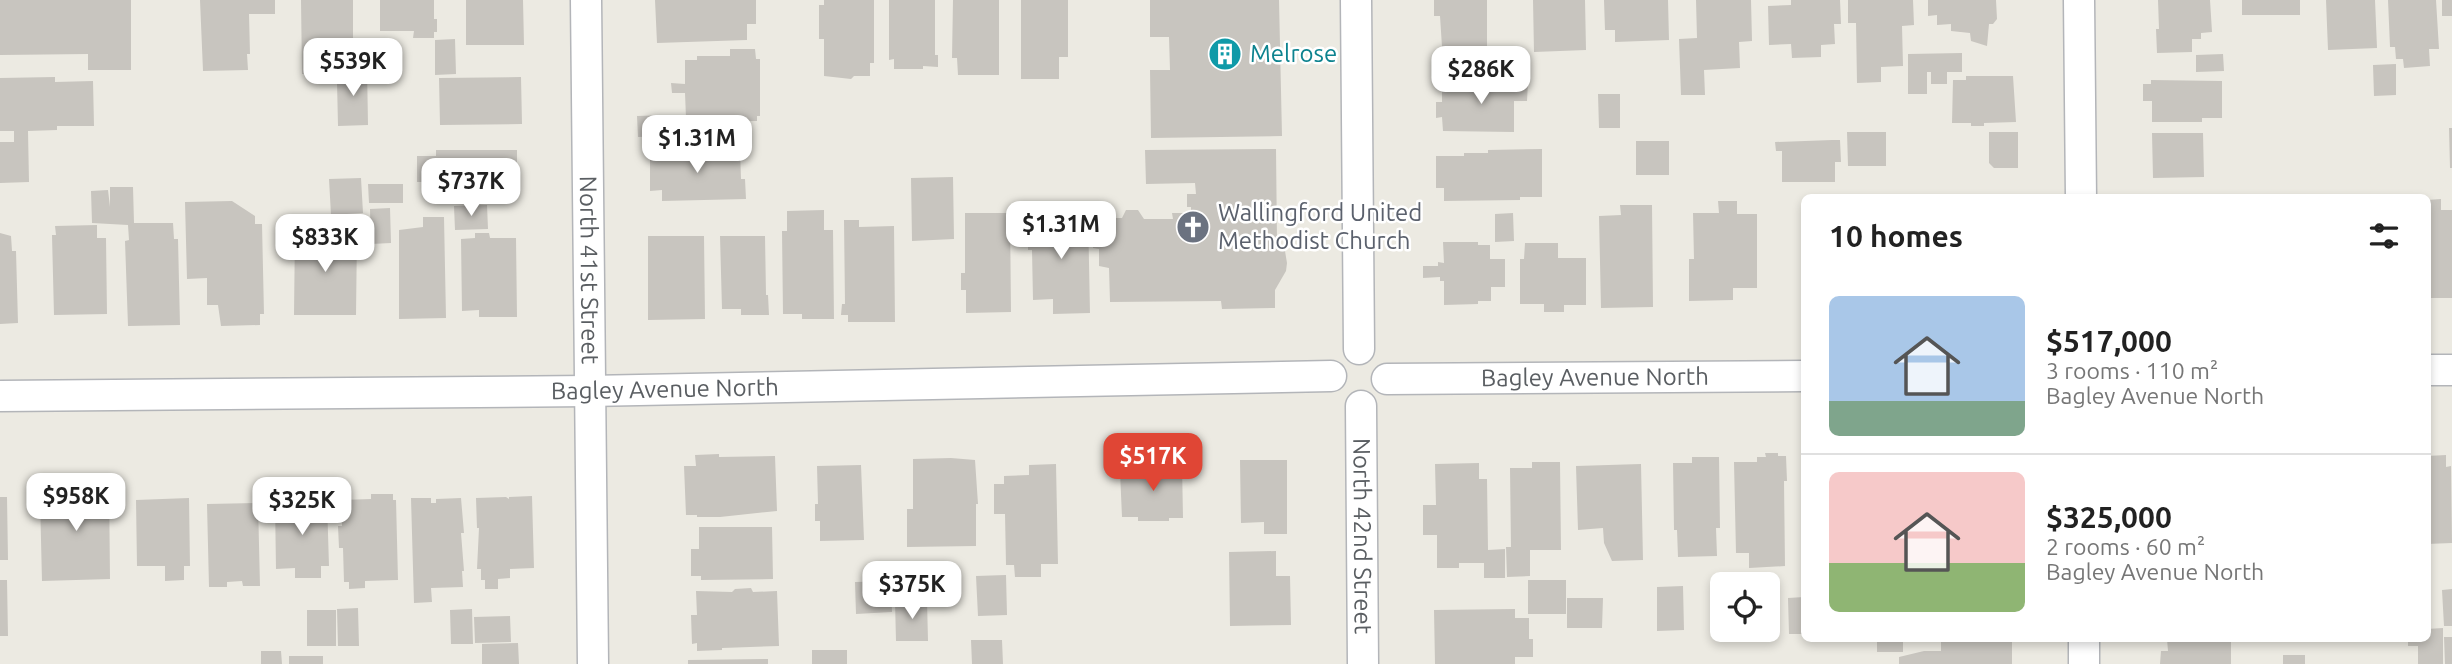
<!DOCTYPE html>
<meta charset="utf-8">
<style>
body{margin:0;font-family:Ubuntu,sans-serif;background:#f2f2f2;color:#222;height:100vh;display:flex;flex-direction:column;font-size:26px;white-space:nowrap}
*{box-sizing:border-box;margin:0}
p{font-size:23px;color:#767676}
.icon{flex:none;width:38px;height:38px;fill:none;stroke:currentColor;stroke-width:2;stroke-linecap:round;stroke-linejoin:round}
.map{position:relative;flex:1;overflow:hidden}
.drawer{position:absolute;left:1801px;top:194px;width:630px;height:448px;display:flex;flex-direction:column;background:#fff;border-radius:10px;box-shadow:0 4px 10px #0003}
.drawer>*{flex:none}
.buttons{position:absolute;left:1710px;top:572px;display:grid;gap:14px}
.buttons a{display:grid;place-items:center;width:70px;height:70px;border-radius:10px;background:#fff;box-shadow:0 4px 10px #0003;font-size:35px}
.price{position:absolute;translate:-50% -60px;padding:0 16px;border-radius:14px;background:#fff;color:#222;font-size:23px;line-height:46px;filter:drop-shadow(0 2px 4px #0008)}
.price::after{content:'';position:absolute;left:50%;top:42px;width:21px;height:16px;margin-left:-10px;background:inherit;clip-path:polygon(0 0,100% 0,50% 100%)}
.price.active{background:#e04635;color:#fff}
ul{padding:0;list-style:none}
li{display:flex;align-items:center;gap:21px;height:175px;padding:0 28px}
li+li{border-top:2px solid #e0e0e0}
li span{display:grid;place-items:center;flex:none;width:196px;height:140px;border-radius:10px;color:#555}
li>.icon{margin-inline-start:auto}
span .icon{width:84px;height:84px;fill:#fffc;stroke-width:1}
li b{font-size:30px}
h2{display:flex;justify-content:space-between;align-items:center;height:84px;padding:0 28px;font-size:30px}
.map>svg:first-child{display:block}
.building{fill:#c8c5bf}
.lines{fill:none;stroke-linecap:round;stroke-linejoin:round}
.street-casing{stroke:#b3b5b9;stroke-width:33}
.street{stroke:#fff;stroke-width:30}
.labels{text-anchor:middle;stroke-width:5;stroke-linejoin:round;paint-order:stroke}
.culture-label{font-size:24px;fill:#0d838f;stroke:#fff;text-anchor:start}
.worship-label{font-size:24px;fill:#5b616d;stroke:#fff;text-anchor:start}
.street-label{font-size:24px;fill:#5a5e62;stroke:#fff}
</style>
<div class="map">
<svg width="2452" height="664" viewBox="0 0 2452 664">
<rect width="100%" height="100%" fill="#eceae2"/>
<!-- building -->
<path class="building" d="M0 0H131V70H88V54L0 55Z
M200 0H275V14H249L250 54H247L248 70 203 71Z
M301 0H353V56L341 57 342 73 302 74Z
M380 0H434V19H437V32H434V38H413L414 31H380Z
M466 0H523L524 45H466Z
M655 0H756V24H747V40L657 43Z
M824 0H874V63H870V76H854L851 79 824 76V39H819V5H824Z
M889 0H935V55H938V67L923 66V69H894V59L889 60Z
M953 0H999V75H958L957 58H952Z
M1021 0H1068V57H1059V79H1021Z
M1150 0H1279L1282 136 1151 138 1150 70H1170L1169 37H1150Z
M1434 0H1487V61L1443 62 1440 16H1434Z
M1533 0H1585L1586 50 1534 52Z
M1604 0H1668L1669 40 1615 42V30H1605Z
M1696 0H1751L1752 41 1739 42 1740 68 1704 70 1705 95H1681L1679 39 1697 38Z
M1791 0H1840L1841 24H1834L1835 44 1821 45V57L1792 58 1791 44 1769 45 1768 6 1791 5Z
M1848 0H1913L1914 25 1902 26 1903 66 1881 67V82L1857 83 1856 23H1848Z
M1928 0H1996L1997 19 1993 24H1989L1987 46 1971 41 1970 33 1951 31V24L1937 25V15L1928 16Z
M2158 0H2210L2212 32 2201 33V39H2192V52L2157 53 2156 29H2159Z
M2242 0H2300V15H2242Z
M2326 0H2375L2377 48 2328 50Z
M2388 0H2436L2439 49H2429L2430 66 2404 68 2403 59H2396L2395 47H2390Z
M2442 0H2452V16H2442Z
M455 39 456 74 435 75V40Z
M730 49H755L756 59H760V116H757V121L699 122V118H686L685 93H672L671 83 685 84V60H697V56H730Z
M1962 53V72H1947V84H1931V72H1927V94H1908V54Z
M2223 54 2224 71 2196 72V55Z
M2396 64V95L2374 96 2373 65Z
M346 67H367L368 125 338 126 337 81H347Z
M1966 76H2013L2016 122 1984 123V126H1971V123H1952L1953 80H1966Z
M55 77V82L93 81 94 126H57V130L28 131 29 182 0 183V142H14V131H0V78Z
M521 77 522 124 440 125 439 78Z
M2151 80 2222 81V118H2202V122H2152V101H2143V84H2151Z
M1464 82H1528L1527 101H1514V132L1443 131 1442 117 1436 118V102H1442V86H1464Z
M1598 94H1620V128H1599Z
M668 115 669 136 638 137 637 116Z
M2449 128H2452V168H2450Z
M1847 132H1886V166H1848Z
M1989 132H2018V168H1994L1989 163Z
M2152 133H2203L2204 177 2153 178Z
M1832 140H1840L1841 162H1835V182H1782V151H1776L1775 142Z
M1636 141H1669V175H1636Z
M740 149 741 179H745L746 199 662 201V190L650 191V151Z
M1276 149 1277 242 1285 251 1287 263 1286 271 1275 290V308L1222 309 1221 301 1110 302 1109 268 1099 266V249L1093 248V235L1105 236 1114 218H1122L1126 210H1138L1144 219H1173L1172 213H1191V207H1187V194H1196L1195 183 1146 184 1145 150Z
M1542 149V197H1520V200L1444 201V188H1436V156H1464V153H1488V150Z
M436 150H517V194L435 193V182H417V156H436Z
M953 177 954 239 912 241 911 178Z
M361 178 363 213 331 215 329 179Z
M368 184H403V203H369Z
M110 187H133L134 223H173L174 239H178L180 325 128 326 125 241 129 240 128 225 92 223 91 191 108 190 110 207Z
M2441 199V210H2452V298H2427V200Z
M232 201 255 216V224H262L264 314H260V325L221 326 218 305H207V278L187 279 185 202Z
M1718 201H1737V214H1757V288H1733V300L1689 301V259H1694L1693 213H1719Z
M487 205 488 229 455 230 454 206Z
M1620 205H1652L1653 307 1601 308 1599 216 1621 215Z
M390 208 391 243 371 244 370 209Z
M824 210V230H833L834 319H802V314H783L782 231H787V211Z
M965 213H1010L1011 312 966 313V290H961V273H965Z
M1034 213H1088L1090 313 1053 314V299L1033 300 1032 250H1028V230H1034Z
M1513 213 1514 241 1495 242V214Z
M423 217H444L446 318 399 319V230L423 227Z
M844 220H859V227L894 226 895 322H848V315H841L842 304H845Z
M97 225V238H106L107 314 54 315 52 235H56L55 226Z
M295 230H312V234H357L356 315H294Z
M0 233 11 236 12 251H16L18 323 0 324Z
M475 233H489L490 238H516L517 317H479V310L462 311 461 239 475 238Z
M648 236H704L705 319 648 320Z
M720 236H765L766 295H768L769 315H741V309H722Z
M1443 242H1478V245H1490V259H1505V287H1491V301H1478V304L1444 305V281H1440V277L1423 278V266H1438V262L1444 263Z
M1525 243H1558V258H1586V305H1564V312H1544V304H1520V259H1524Z
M1765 453H1778V456H1786L1787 481H1784L1785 566 1749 568V553H1736L1734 462H1757V457H1766Z
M719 454V457L775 456 777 511 720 517H697V515H686L684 466H696L695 455Z
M2446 455V467L2451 466 2452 543 2427 544V456Z
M1692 457H1719L1720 528H1716L1717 556 1678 557 1677 530H1674L1673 463H1692Z
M951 458 975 460 978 504H976V546L907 547V509H913V459Z
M1240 460H1287V534H1264V522L1241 523Z
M1532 462H1560L1561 550H1530V576L1507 577 1506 547H1511L1510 468H1532Z
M1479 463V479H1487L1488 550 1505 549V578H1484V563H1459V568H1437V535H1423V505H1436L1435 464Z
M1056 464 1058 564H1041V577H1015L1014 565H1006L1005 514H994V484H1004V476L1029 475V465Z
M1143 464H1182L1183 518H1169V521H1138V517H1122L1120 471H1144Z
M1641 464 1643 560 1612 561 1604 543 1603 528 1578 530 1576 466Z
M861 465 864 540 820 541V521H815V504H818L817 466Z
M62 481H109L110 579 42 581 40 498H63Z
M371 494H393V500H396L398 580 365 581V588L349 589V582H344L343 548H339L338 526H342L341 500 371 499Z
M532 496 534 568 510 569V578L498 579V589H485V580H481V569H477L479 528H477L476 498 506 497 509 499V497Z
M0 497H7L8 560H0Z
M189 498 190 566H184V580L165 581V566H137L136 500Z
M298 498H324V501H327L329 566H321V578H295V568L276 569 275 502 298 501Z
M411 498H431V503H436V499L461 498 464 533H461L464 571H462L463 587 431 588 432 602 414 603Z
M258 503 260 586H243L242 581 227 582V587H209L207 504Z
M699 527H772L773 579 701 580V576H691V549H699Z
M1276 551V576H1290L1291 625 1230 626 1229 552Z
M1006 575 1007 615 978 616 976 576Z
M0 580H7L8 636H0Z
M1528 580H1566V614H1528Z
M891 581 892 612 856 614 855 582Z
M1683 586 1684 630 1657 631V587Z
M751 588 753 592 777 591 779 646 722 648V650L697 651V643L692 644 691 615H697L696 591 732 592 735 589Z
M2452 589V626H2444L2442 590Z
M1804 597V634H1789L1788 598Z
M1567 598H1603L1602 628H1567Z
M927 600 928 641H896L895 601Z
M358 608 359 646H338L337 609Z
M472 609 473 644H451L450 610Z
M1515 609V618H1529V639H1533V657H1515V664H1435L1434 610Z
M307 610H336V646H307Z
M510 616 511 642 475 643 474 617Z
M2443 628V664H2418V646H2408V639H2427V629Z
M2444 637H2452V664H2445Z
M1877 639H1903V652H1877Z
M1941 639H2001V642H2012V664H1899V657L1924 651H1941Z
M2167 639H2231V664H2160L2161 651H2168Z
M971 640H1002L1003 664H972Z
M518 643 519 664H482V644Z
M812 650H847V664H812Z
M261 651H281L282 664H261Z
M2283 655H2305V664H2283Z
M289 656H323V664H289Z
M768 659V664H688V660Z"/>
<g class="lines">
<defs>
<g id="street">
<path id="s1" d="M586 0 593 664"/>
<path d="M1356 0 1359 349"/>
<path d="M2079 0 2081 198"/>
<path d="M2427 370H2452"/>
<path id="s2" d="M1387 379 1804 376"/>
<path id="s3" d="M0 396 589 391 1331 376"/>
<path id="s4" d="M1361 406 1363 664"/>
<path d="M2084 639V664"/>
</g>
</defs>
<!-- street casing -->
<use href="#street" class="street-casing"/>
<!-- street -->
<use href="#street" class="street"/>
</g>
<!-- icons -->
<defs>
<symbol id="building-disc" viewBox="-11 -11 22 22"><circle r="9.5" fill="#0f9aa8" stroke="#fff"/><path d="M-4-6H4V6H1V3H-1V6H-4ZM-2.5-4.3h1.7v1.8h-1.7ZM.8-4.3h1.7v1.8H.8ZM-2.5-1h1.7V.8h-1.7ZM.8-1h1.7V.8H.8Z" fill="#fff"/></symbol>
<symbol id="church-disc" viewBox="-11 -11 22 22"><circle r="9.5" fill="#6b7280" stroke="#fff"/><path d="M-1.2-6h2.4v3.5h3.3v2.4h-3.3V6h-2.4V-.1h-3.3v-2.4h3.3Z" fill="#fff"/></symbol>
</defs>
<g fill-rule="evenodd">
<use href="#building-disc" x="1206" y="35" width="38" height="38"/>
<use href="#church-disc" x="1174" y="208" width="38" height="38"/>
</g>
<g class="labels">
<!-- culture labels -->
<g class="culture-label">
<text x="1250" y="62">Melrose</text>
</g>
<!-- worship labels -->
<g class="worship-label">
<text x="1218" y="221">Wallingford United<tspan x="1218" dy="28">Methodist Church</tspan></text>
</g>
<!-- street labels -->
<g class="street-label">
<text dy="8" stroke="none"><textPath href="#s1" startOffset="270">North 41st Street</textPath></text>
<text dy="8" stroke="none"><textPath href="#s2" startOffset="208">Bagley Avenue North</textPath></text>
<text dy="8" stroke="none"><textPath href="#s3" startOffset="665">Bagley Avenue North</textPath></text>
<text dy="8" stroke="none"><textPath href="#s4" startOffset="130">North 42nd Street</textPath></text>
</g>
</g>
</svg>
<div class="buttons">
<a><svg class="icon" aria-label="locate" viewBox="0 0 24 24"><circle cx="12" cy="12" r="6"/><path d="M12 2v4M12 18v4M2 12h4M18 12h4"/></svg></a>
</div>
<b class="price" style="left:353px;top:98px">$539K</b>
<b class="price" style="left:1481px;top:106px">$286K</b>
<b class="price" style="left:697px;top:175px">$1.31M</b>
<b class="price" style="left:471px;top:218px">$737K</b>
<b class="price" style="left:1061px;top:261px">$1.31M</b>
<b class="price" style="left:325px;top:274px">$833K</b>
<b class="price active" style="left:1153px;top:493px">$517K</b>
<b class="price" style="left:76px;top:533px">$958K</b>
<b class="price" style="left:302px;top:537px">$325K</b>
<b class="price" style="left:912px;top:621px">$375K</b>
<section class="drawer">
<h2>10 homes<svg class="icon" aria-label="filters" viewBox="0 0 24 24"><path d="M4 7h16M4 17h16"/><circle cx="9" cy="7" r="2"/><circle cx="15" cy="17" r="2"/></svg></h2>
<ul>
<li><span style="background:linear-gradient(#a9c7e8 75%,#7fa58c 0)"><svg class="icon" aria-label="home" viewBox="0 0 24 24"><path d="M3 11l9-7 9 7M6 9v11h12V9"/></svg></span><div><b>$517,000</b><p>3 rooms · 110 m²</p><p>Bagley Avenue North</p></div></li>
<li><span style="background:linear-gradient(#f6c9c9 65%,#8fb573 0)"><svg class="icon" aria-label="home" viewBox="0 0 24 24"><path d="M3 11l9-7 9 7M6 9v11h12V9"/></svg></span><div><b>$325,000</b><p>2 rooms · 60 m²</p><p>Bagley Avenue North</p></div></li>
</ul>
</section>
</div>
